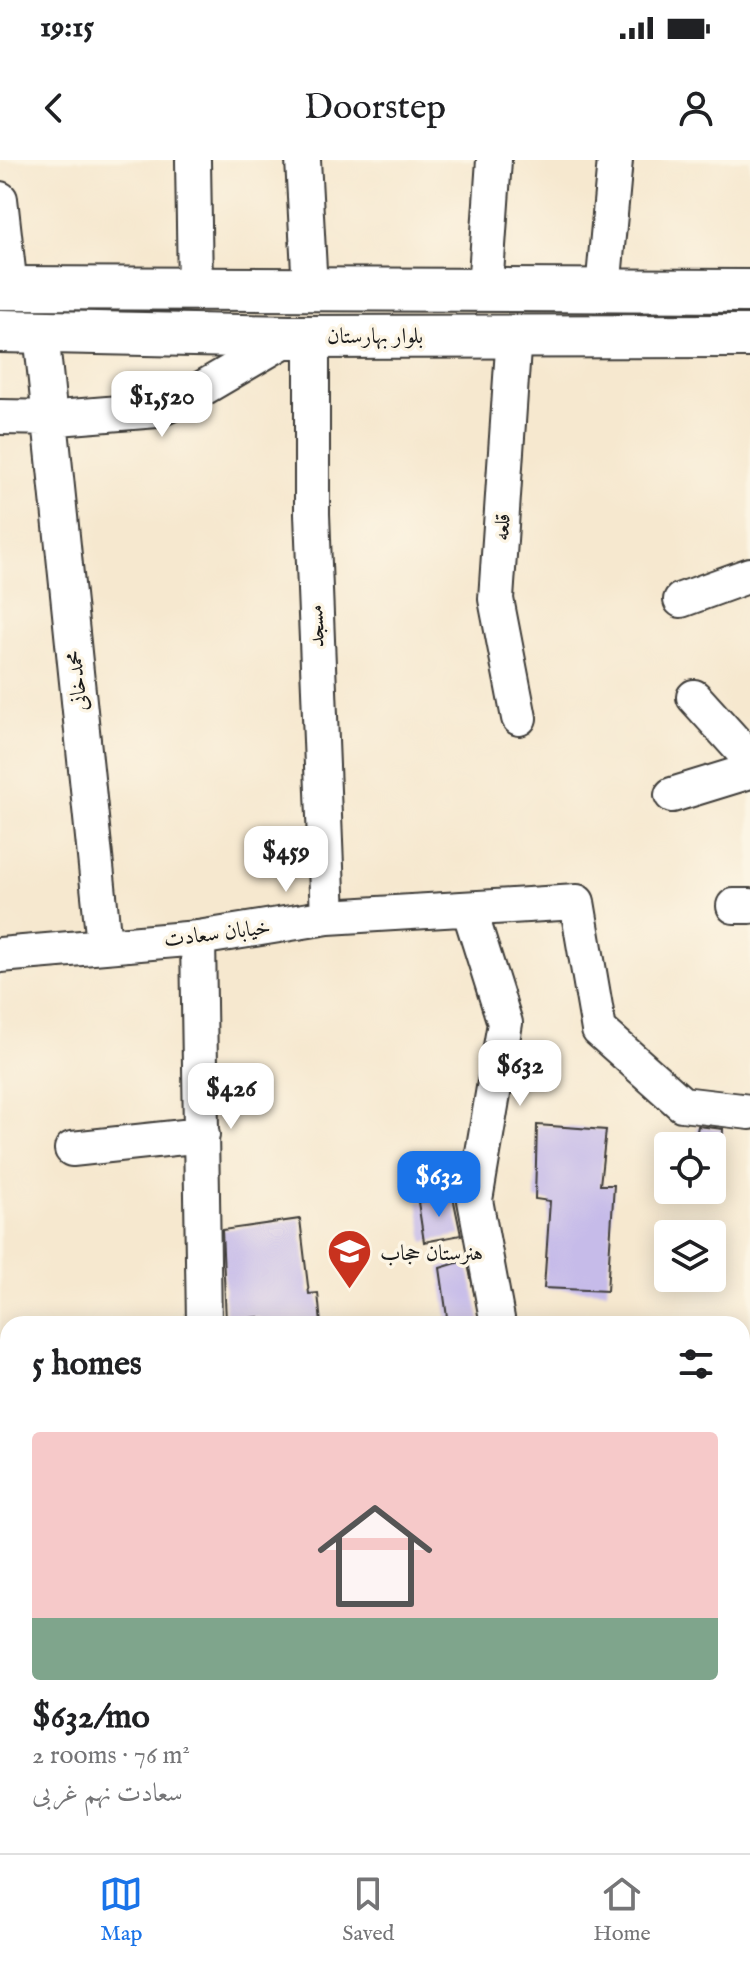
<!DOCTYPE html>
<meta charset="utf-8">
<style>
body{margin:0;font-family:"IM FELL English",Amiri,serif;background:#f6f6f6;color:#202124;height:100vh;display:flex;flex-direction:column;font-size:30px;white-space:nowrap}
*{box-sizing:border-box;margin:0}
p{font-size:26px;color:#757577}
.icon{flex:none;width:44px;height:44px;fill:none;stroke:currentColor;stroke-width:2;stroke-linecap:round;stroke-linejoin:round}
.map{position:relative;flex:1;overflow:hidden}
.panel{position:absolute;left:0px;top:1156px;width:750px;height:538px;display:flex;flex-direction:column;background:#fff;border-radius:24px 24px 0 0;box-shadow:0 4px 20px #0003}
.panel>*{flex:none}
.fabs{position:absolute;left:654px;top:972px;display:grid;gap:16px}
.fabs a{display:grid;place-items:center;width:72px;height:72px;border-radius:8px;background:#fff;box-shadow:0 4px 20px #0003;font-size:40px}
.price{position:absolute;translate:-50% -68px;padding:0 18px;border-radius:16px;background:#fff;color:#222;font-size:26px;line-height:52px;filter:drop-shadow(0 2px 4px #0008)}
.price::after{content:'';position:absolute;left:50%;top:48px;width:24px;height:18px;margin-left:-12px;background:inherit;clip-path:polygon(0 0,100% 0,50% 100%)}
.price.on{background:#1a73e8;color:#fff}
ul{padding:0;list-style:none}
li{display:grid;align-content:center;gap:16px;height:424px;padding:0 32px}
li span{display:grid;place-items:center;height:248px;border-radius:8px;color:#555}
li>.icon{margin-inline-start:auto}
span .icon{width:144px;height:144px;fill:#fffc;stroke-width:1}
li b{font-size:34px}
h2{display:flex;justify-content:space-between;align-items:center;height:96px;padding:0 32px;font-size:34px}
.status{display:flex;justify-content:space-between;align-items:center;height:56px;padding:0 40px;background:#fff;direction:ltr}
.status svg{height:22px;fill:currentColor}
header{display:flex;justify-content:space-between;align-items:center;height:104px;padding:0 32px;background:#fff;font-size:36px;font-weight:600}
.tab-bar{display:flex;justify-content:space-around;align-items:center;height:112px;border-top:2px solid #e0e0e0;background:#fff;font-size:22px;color:#757577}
.tab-bar a{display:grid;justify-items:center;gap:4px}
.tab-bar .on{color:#1a73e8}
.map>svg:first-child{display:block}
.green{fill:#95d084;stroke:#587650;stroke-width:2}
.building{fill:#c6bbe9}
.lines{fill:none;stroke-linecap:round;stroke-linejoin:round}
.minor-casing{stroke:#3d3b37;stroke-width:38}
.major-casing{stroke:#3d3b37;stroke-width:46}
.path{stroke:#3d3b37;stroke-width:5;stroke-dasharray:6 6;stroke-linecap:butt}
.minor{stroke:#fff;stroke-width:34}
.major{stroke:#fff;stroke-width:42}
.labels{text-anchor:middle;stroke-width:7;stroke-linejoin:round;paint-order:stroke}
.street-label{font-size:22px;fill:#1c1c1c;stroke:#fcf5e5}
.poi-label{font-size:22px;fill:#1c1c1c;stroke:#fcf5e5;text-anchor:start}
</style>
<div class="status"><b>19:15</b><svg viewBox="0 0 49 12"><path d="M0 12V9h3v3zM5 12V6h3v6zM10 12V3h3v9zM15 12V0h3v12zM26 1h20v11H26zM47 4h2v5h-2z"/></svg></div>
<header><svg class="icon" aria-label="back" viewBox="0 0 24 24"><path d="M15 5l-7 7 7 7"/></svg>Doorstep<svg class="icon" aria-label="person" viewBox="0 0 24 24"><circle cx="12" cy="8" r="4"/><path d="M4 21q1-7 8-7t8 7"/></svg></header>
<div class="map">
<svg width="750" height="1693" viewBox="0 0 750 1693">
<rect width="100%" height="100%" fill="#fcf5e5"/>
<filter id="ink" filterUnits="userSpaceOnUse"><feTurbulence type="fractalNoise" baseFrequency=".0125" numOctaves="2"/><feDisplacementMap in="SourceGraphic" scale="16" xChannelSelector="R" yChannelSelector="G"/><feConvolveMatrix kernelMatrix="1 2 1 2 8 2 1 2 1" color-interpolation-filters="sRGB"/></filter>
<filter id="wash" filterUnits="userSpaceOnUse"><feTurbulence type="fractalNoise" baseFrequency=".006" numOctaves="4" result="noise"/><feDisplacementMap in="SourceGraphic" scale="32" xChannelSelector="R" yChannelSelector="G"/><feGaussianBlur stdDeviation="1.8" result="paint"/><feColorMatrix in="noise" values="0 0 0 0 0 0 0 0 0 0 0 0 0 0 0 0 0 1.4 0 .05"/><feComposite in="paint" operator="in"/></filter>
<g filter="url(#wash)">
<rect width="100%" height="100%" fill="#f6e8cf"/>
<!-- green -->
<path class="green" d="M113 1686H358L363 1688V1693H113Z"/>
<g id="blocks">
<!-- building -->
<path class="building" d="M537 965 606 970 600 1025H614L607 1131 544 1128 550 1041 535 1039Z
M698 966 723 969 721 1018 712 1017V986H694Z
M453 1037 461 1075 424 1082 418 1042Z
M300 1059 309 1134 318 1133 321 1164H259V1157L226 1161 222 1070Z
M467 1100 481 1164H448L440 1108Z
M328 1686H342L358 1691 326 1693Z
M589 1686H647L649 1693H591Z"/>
</g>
</g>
<g filter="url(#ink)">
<use href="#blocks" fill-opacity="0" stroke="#3d3b37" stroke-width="2"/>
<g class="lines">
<defs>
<path id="minor" d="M193 0 195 128
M303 0 310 129
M0 39 10 128
M485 129 494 0
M603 130 615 0
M41 172 104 784
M514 174 496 439 519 558
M312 175V354L328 757
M0 257 58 258 157 250 191 235 290 177
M681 440 750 415
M694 537 750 599
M672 635 750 611
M734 746H750
M469 749 505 863 475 1040 498 1164
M198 778 204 1164
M0 795 198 778 328 757 577 742 599 870 682 944 750 952
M72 989 202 975
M742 1513 750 1511"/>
<path id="major" d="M0 128 750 131
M0 171 290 177 750 176"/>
</defs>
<!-- minor casing -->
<use href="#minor" class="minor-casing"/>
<!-- major casing -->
<use href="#major" class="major-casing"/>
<!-- path -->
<path class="path" d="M0 1644 8 1642
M377 1693V1686"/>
<!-- minor -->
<use href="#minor" class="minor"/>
<!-- major -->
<use href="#major" class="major"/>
</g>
</g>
<!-- icons -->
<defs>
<symbol id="school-pin" viewBox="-11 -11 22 30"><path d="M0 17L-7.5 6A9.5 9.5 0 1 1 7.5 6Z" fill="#c8321e" stroke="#fcf5e5"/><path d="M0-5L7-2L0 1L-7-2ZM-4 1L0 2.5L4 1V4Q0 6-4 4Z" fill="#fff"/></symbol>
</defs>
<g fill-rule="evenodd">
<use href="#school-pin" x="324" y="1066" width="51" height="69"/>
</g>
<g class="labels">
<!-- street labels -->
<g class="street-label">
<text x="375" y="183">بلوار بهارستان</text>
<text transform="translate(501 367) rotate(-86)" y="8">قلعه</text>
<text transform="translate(315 466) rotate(-92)" y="8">مسجد</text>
<text transform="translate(76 521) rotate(-96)" y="8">محمدخانی</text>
<text transform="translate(217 772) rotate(-7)" y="8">خیابان سعادت</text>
</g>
<!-- poi labels -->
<g class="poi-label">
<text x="380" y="1100">هنرستان حجاب</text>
</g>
</g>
</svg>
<div class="fabs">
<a><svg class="icon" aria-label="locate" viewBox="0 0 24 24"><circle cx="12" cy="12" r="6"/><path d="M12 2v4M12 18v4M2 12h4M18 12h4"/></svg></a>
<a><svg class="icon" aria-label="layers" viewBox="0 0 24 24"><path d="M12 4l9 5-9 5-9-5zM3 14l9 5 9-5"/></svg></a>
</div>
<b class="price" style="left:162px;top:279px">$1,520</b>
<b class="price" style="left:286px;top:734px">$459</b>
<b class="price" style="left:520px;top:948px">$632</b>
<b class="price" style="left:231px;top:971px">$426</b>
<b class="price on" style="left:439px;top:1059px">$632</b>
<section class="panel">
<h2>5 homes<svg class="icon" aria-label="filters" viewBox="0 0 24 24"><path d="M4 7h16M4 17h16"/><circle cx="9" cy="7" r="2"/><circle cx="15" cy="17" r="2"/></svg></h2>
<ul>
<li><span style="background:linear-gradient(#f6c9c9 75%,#7fa58c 0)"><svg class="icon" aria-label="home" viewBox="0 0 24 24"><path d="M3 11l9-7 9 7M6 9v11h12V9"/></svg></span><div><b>$632/mo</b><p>2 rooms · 76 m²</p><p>سعادت نهم غربی</p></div></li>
</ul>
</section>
</div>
<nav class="tab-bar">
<a class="on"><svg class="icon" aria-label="map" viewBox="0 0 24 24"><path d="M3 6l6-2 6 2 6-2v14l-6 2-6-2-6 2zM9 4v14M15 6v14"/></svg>Map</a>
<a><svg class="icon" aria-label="saved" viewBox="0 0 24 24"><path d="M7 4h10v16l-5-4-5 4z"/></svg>Saved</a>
<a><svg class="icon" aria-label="home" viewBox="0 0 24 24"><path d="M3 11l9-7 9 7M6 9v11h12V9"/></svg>Home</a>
</nav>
